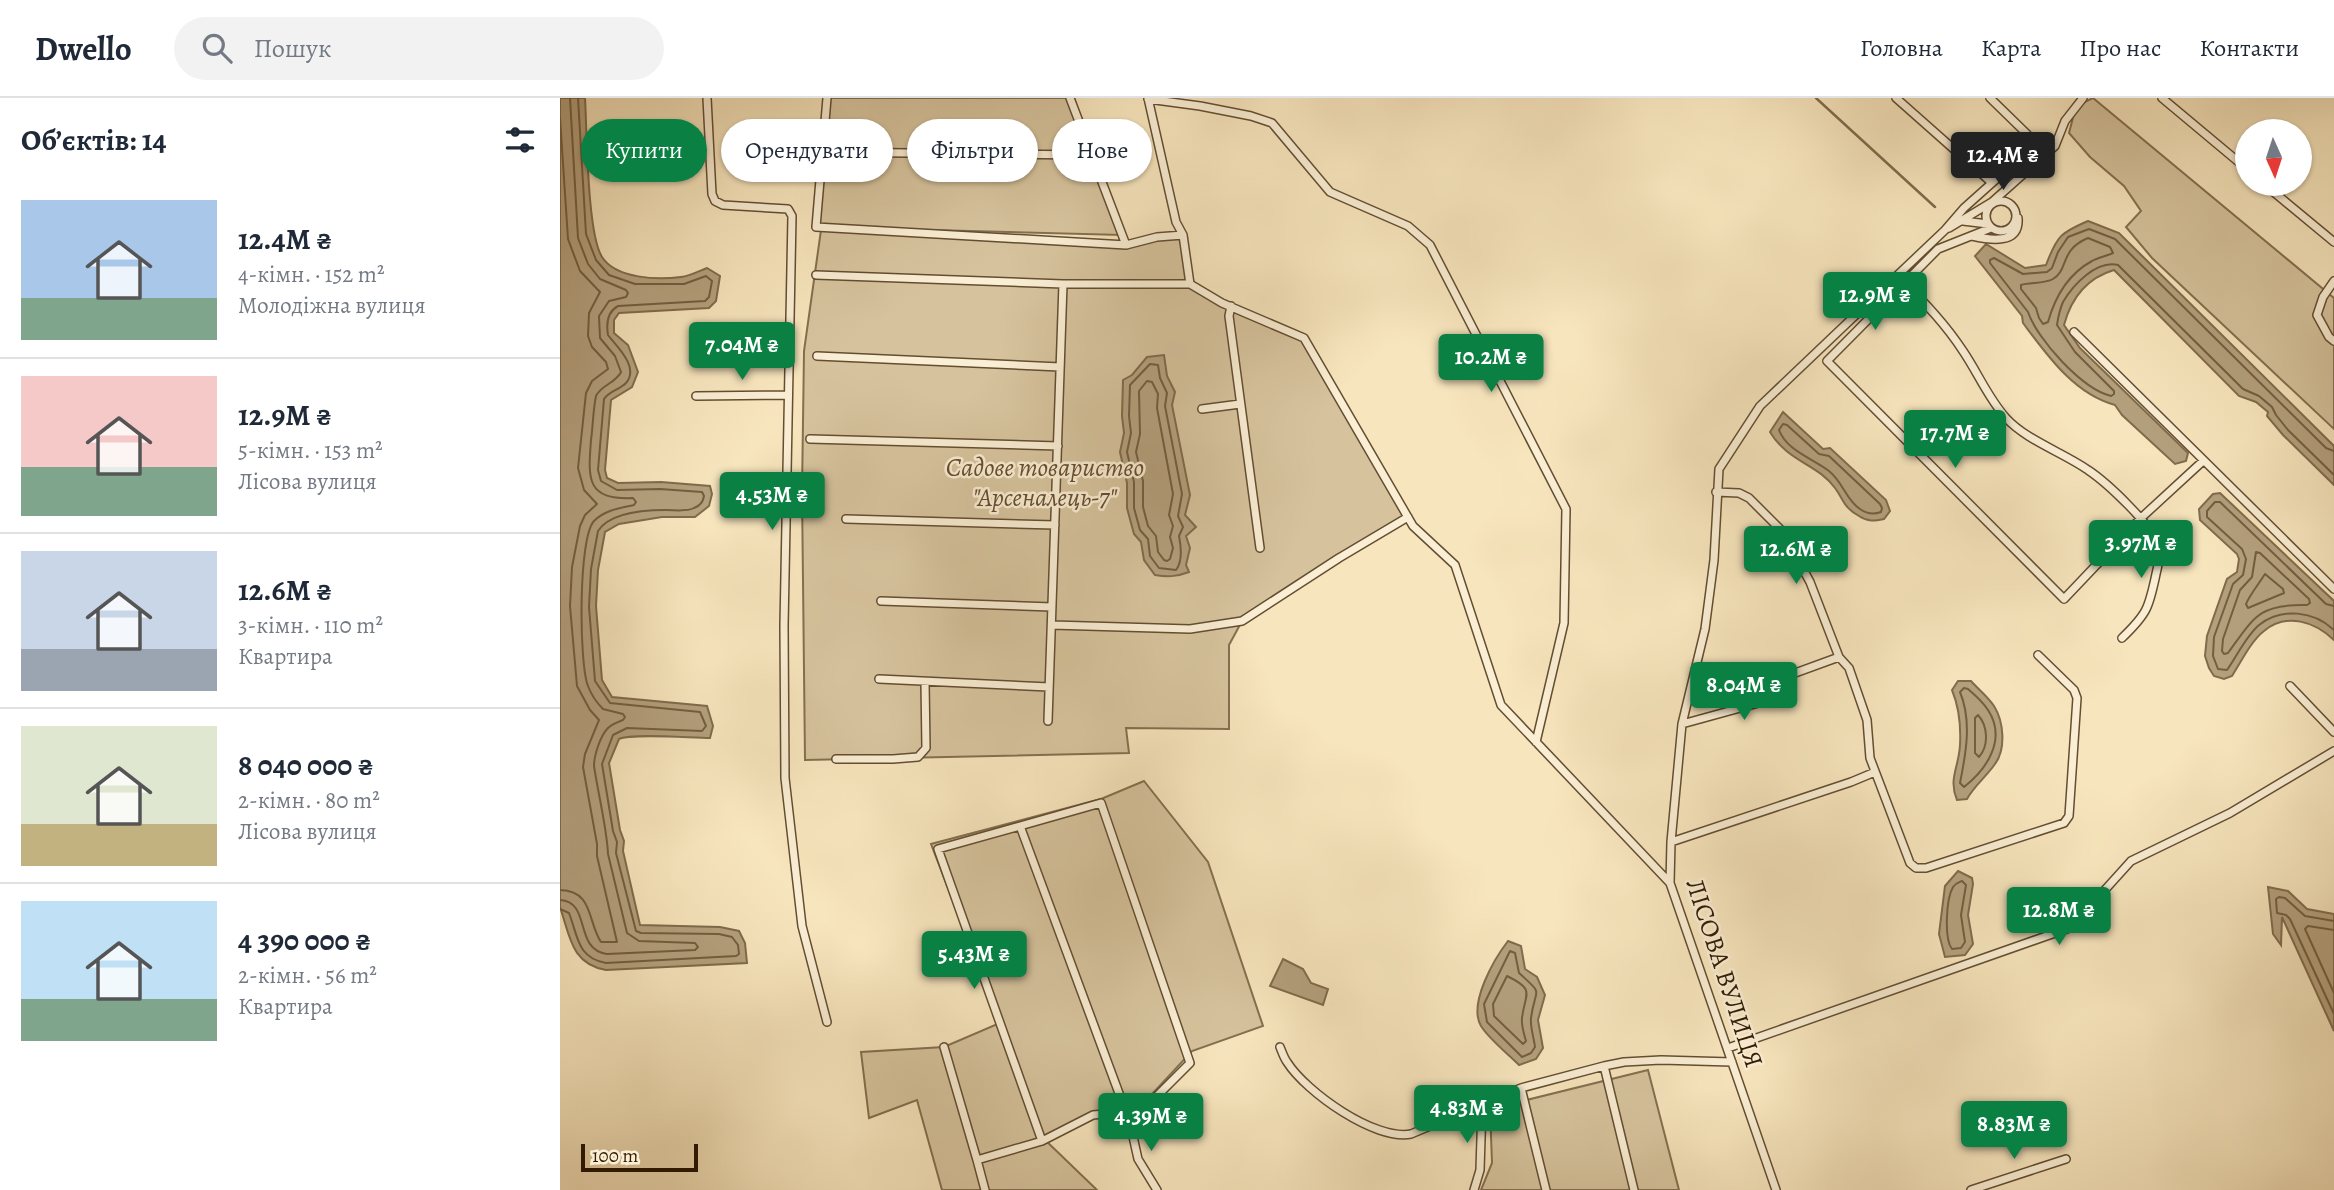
<!DOCTYPE html>
<html lang="uk">
<meta charset="utf-8">
<style>
body{margin:0;font-family:Alegreya,serif;background:#f2f2f3;color:#1f2937;height:100vh;display:flex;flex-direction:column;font-size:26px;white-space:nowrap}
*{box-sizing:border-box;margin:0}
p{font-size:23px;color:#747a83}
.icon{flex:none;width:38px;height:38px;fill:none;stroke:currentColor;stroke-width:2;stroke-linecap:round;stroke-linejoin:round}
.map{position:relative;flex:1;overflow:hidden}
.sheet{display:flex;flex-direction:column;background:#fff;width:560px}
.sheet>*{flex:none}
.banner{position:absolute;left:21px;top:21px;width:665px;height:63px;display:flex;gap:14px}
.needle{width:46px;rotate:177deg}
.controls{position:absolute;left:1675px;top:21px;display:grid;gap:14px}
.controls a{display:grid;place-items:center;width:77px;height:77px;border-radius:50%;background:#fff;box-shadow:0 2px 5px #0004;font-size:35px}
.scale{position:absolute;left:21px;bottom:18px;width:117px;box-sizing:border-box;padding-left:7px;border:4px solid #321b02;border-top:0;font-size:19px;line-height:24px;white-space:nowrap;color:#321b02;-webkit-text-stroke:5px #faeed4;paint-order:stroke}
.price{position:absolute;translate:-50% -60px;padding:0 16px;border-radius:7px;background:#0b8043;color:#fff;font-size:23px;line-height:46px;filter:drop-shadow(0 2px 4px #0008)}
.price::after{content:'';position:absolute;left:50%;top:42px;width:21px;height:16px;margin-left:-10px;background:inherit;clip-path:polygon(0 0,100% 0,50% 100%)}
.price.selected{background:#222;color:#fff}
ul{padding:0;list-style:none}
li{display:flex;align-items:center;gap:21px;height:175px;padding:0 21px}
li+li{border-top:2px solid #e0e1e3}
li span{display:grid;place-items:center;flex:none;width:196px;height:140px;border-radius:0px;color:#555}
li>.icon{margin-inline-start:auto}
span .icon{width:84px;height:84px;fill:#fffc;stroke-width:1}
li b{font-size:30px}
h2{display:flex;justify-content:space-between;align-items:center;height:84px;padding:0 21px;font-size:30px}
.tag{padding:0 24px;border-radius:32px;background:#fff;box-shadow:0 2px 5px #0004;font-size:24px;line-height:63px}
.tag.selected{background:#0b8043;color:#fff}
header{display:flex;align-items:center;gap:42px;box-sizing:border-box;height:98px;padding:0 35px;background:#fff;border-bottom:2px solid #e0e1e3}
header strong{font-size:33px}
nav{display:flex;gap:38px;margin-inline-start:auto;font-size:24px}
.search{width:490px;height:63px;background:#f2f2f3;display:flex;align-items:center;gap:18px;box-sizing:border-box;padding:0 24px;border-radius:38px;color:#747a83;font-size:26px}
main{display:flex;flex:1;min-height:0}
.map>svg:first-child{display:block}
.green{fill:#d6c39d;stroke:#846f50;stroke-width:2}
.water{fill:#b4a07d;stroke:#806b4c;stroke-width:2}
.lines{fill:none;stroke-linecap:round;stroke-linejoin:round}
.shore{stroke:#735e40;stroke-width:2}
.stream{stroke:#806b4c;stroke-width:2.5}
.minor-casing{stroke:#634e31;stroke-width:10}
.minor{stroke:#faeed4;stroke-width:7}
.labels{text-anchor:middle;stroke-width:5;stroke-linejoin:round;paint-order:stroke}
.park-label{font-size:26px;font-style:italic;fill:#634d30;stroke:#faeed4}
.street-label{font-size:26px;fill:#321b02;stroke:#faeed4}
</style>
<header>
<strong>Dwello</strong>
<div class="search"><svg class="icon" aria-label="search" viewBox="0 0 24 24"><circle cx="10" cy="10" r="6"/><path d="M15 15l6 6"/></svg>Пошук</div>
<nav><a>Головна</a><a>Карта</a><a>Про нас</a><a>Контакти</a></nav>
</header>
<main>
<section class="sheet">
<h2>Об’єктів: 14<svg class="icon" aria-label="filters" viewBox="0 0 24 24"><path d="M4 7h16M4 17h16"/><circle cx="9" cy="7" r="2"/><circle cx="15" cy="17" r="2"/></svg></h2>
<ul>
<li><span style="background:linear-gradient(#a9c7e8 70%,#7fa58c 0)"><svg class="icon" aria-label="home" viewBox="0 0 24 24"><path d="M3 11l9-7 9 7M6 9v11h12V9"/></svg></span><div><b>12.4M ₴</b><p>4-кімн. · 152 m²</p><p>Молодіжна вулиця</p></div></li>
<li><span style="background:linear-gradient(#f6c9c9 65%,#7fa58c 0)"><svg class="icon" aria-label="home" viewBox="0 0 24 24"><path d="M3 11l9-7 9 7M6 9v11h12V9"/></svg></span><div><b>12.9M ₴</b><p>5-кімн. · 153 m²</p><p>Лісова вулиця</p></div></li>
<li><span style="background:linear-gradient(#c9d6e8 70%,#9aa5b1 0)"><svg class="icon" aria-label="home" viewBox="0 0 24 24"><path d="M3 11l9-7 9 7M6 9v11h12V9"/></svg></span><div><b>12.6M ₴</b><p>3-кімн. · 110 m²</p><p>Квартира</p></div></li>
<li><span style="background:linear-gradient(#dfe7d0 70%,#c2b280 0)"><svg class="icon" aria-label="home" viewBox="0 0 24 24"><path d="M3 11l9-7 9 7M6 9v11h12V9"/></svg></span><div><b>8 040 000 ₴</b><p>2-кімн. · 80 m²</p><p>Лісова вулиця</p></div></li>
<li><span style="background:linear-gradient(#bfe0f5 70%,#7fa58c 0)"><svg class="icon" aria-label="home" viewBox="0 0 24 24"><path d="M3 11l9-7 9 7M6 9v11h12V9"/></svg></span><div><b>4 390 000 ₴</b><p>2-кімн. · 56 m²</p><p>Квартира</p></div></li>
</ul>
</section>
<div class="map">
<svg width="1774" height="1092" viewBox="0 0 1774 1092">
<rect width="100%" height="100%" fill="#f7e5bd"/>
<filter id="stains"><feTurbulence type="fractalNoise" baseFrequency=".00286" numOctaves="4"/><feColorMatrix values="0 0 0 0 .2 0 0 0 0 .09 0 0 0 0 .02 0 0 0 .5 -.17"/></filter>
<radialGradient id="worn" r=".72"><stop offset=".6" stop-color="#630" stop-opacity="0"/><stop offset="1" stop-color="#630" stop-opacity=".3"/></radialGradient>
<!-- green -->
<path class="green" d="M270 0H514L562 137 256 129Z
M1533 0 1774 200V331L1592 160 1566 129 1581 113 1564 88 1530 59 1509 35 1516 8Z
M261 132 566 147 623 137 630 186 744 240 848 419 682 523 669 547V631L566 630 569 655 245 662 242 394 244 253Z
M584 683 648 764 703 928 632 953 566 1024 534 1013 482 1039 537 1092H382L357 1002 309 1020 301 954 384 949 440 925 371 746 541 701Z
M1088 972 1119 1092H921L932 1065 930 1011Z"/>
<!-- water -->
<path class="water" d="M0 0H25C27 33 27 135 42 159 56 181 98 182 121 179 130 178 139 173 147 170L160 178 156 203 149 210 59 215 54 222V235L68 247 78 274 72 289 51 302 45 372 47 380 58 385 101 384 150 388 152 396 149 408 135 419H102L59 426 45 434 38 472 36 508 42 582 52 599 147 608 153 628 150 640C131 640 72 635 59 641L49 665 60 732 64 743 63 753 80 827 160 829 179 833 185 845 187 865 46 872C11 866 10 838 0 809Z
M1528 123 1559 135 1774 348V387L1723 337 1707 318 1708 314 1696 304 1679 298 1554 172C1527 180 1511 201 1504 227L1520 250 1628 355 1626 363 1615 366 1562 317 1555 307C1514 296 1487 257 1463 225L1462 218 1415 158 1426 146 1465 170 1486 167C1497 138 1500 135 1528 123Z
M604 257 607 278 615 294 612 307 630 397 625 417 636 429 626 438 630 450 626 467 629 474C616 479 607 479 595 477L584 462 581 444 574 436 567 410V385L560 354 564 335 562 318 563 282 572 277 587 259Z
M1223 314 1263 351 1270 350 1326 402 1330 413 1324 421C1314 423 1308 424 1299 418 1283 409 1284 402 1275 390 1258 366 1228 364 1210 334Z
M1660 395 1774 503V542C1755 524 1727 514 1704 533 1691 543 1681 564 1672 578L1664 581 1654 578 1649 570 1645 558 1647 538 1667 481 1677 474 1679 461 1677 456 1640 422 1639 411 1653 396Z
M1398 583H1411C1418 591 1428 599 1434 608 1444 624 1446 651 1435 666 1426 679 1414 688 1407 701L1397 702C1388 681 1399 669 1400 647 1401 628 1399 609 1392 592Z
M1398 773 1412 780 1413 786 1408 817 1413 846 1405 857 1385 859 1379 836 1385 788Z
M1708 789 1728 793 1747 811 1774 816V933L1722 819 1721 847 1713 836Z
M948 843 961 848 965 871 977 879 985 897 978 922 983 950 976 961 959 967C948 956 929 941 921 928 908 906 934 861 948 843Z
M723 861 743 871 751 885 768 891 763 907 710 888Z"/>
<g class="lines">
<!-- shore -->
<path class="shore" d="M0 20 8 141 20 173 40 194 29 215 28 238 32 249 46 264 48 271 32 283 26 295 18 370 24 392 37 406 25 417 20 428 12 469 10 508 17 588 30 612 39 622 25 656 23 669 37 746V758L57 844H41C27 823 34 793 0 792
M1528 140 1550 149 1553 155C1547 158 1539 159 1532 163 1508 176 1495 199 1488 224L1483 226 1479 220 1476 210 1461 191V187C1470 184 1484 186 1493 181 1509 172 1499 152 1528 140Z
M590 266 598 267 600 280 607 295 605 308 622 396 618 418 623 429 619 438C621 448 623 463 616 472L599 470 590 458 588 441 580 432 574 410V384L567 354 571 335 569 318 570 287Z
M587 283 592 284 598 296 597 310 613 396 609 417 613 428 610 439 613 450 610 461 607 463 604 462 598 454 596 438 588 428 583 409V383L576 354 580 336 579 293Z
M1223 326 1227 327 1259 356 1269 358 1320 406 1322 410 1321 414C1313 417 1307 416 1300 411 1286 402 1283 384 1269 373 1252 360 1227 353 1219 332Z
M1774 353 1766 350 1555 141 1529 131 1508 139 1498 154 1492 170 1487 174 1463 176 1434 160 1430 162V165L1468 214C1477 241 1522 291 1551 298L1554 296V293L1515 254 1497 227C1498 220 1500 211 1503 204 1513 187 1536 162 1558 167L1683 291 1699 298 1712 309 1716 317 1728 332 1774 377
M1696 454 1700 455 1749 501 1750 505 1747 507C1699 506 1695 518 1668 555L1664 556 1662 553 1663 541 1680 492 1692 479Z
M1705 476 1723 491 1724 495 1688 510 1686 506C1689 498 1700 484 1705 476Z
M1774 508 1766 506 1660 404H1655L1647 413V419L1682 451 1686 461 1683 477 1673 486 1654 539 1653 558 1658 571 1667 572C1677 558 1686 538 1699 527 1722 509 1754 513 1774 532
M1404 590 1408 591C1415 597 1423 604 1428 612 1447 641 1427 671 1404 689L1400 685C1406 655 1412 623 1400 594Z
M1418 617C1428 628 1429 648 1419 659L1415 655V620Z
M1402 783 1406 787 1401 817 1405 844 1401 850 1392 851C1384 841 1386 801 1393 789 1396 785 1397 785 1402 783Z
M0 802C32 804 13 851 47 856L135 852 138 849 135 845 79 843 67 835 48 756C47 731 38 695 34 668 34 658 40 638 48 630 52 626 58 624 63 622L65 619 63 616 43 611C37 605 31 596 28 588 19 566 18 440 34 423 45 412 60 410 74 407L76 404 73 400C26 402 28 381 31 342 33 328 33 312 36 298 41 287 56 285 61 274L55 258 40 240 39 218 49 203 66 199 68 195 66 192 40 181 28 166 18 140 10 0
M0 811 9 815C18 838 17 860 46 865L176 858 179 856 178 847 172 839 159 836 81 835 76 833 56 755 57 744 53 733 42 666 53 637 67 630 142 633 146 628 140 614 50 605 35 583 29 509 31 471 38 433C50 414 86 412 106 412 115 412 127 414 134 410 140 408 143 404 144 398L142 394 100 391 57 392 41 383 38 372 44 301C49 293 59 292 66 285 80 269 56 248 48 237 46 225 47 214 58 208L145 203 149 199 152 183 146 178 124 186H75L49 177 36 162 26 136 18 0
M1774 823 1745 818 1725 800 1719 799 1716 801 1717 815 1726 817 1730 821 1774 916
M1774 832 1748 828 1745 831 1774 895
M950 853 955 855 959 875C985 898 975 889 971 920 970 929 974 940 975 949L971 955 962 959 927 924 924 906Z
M947 878C976 892 965 895 962 920 961 927 964 936 966 943L963 946 934 918 933 906Z"/>
<!-- stream -->
<path class="stream" d="M1256 0 1375 109"/>
<defs>
<path id="minor" d="M147 0 152 96 155 103 163 107 228 111 232 118 224 528 225 680 242 828 267 924
M267 0 256 129 566 147 597 139 623 137 630 186
M510 0 566 147
M588 0 616 124 623 137
M1336 0 1432 85
M1602 0 1687 71
M588 1 640 8 691 18 712 25 770 94 848 128 870 147 1006 411 1004 525 976 644
M262 54 532 57
M1704 86 1774 144
M1426 118a15 15 0 1 1 30 0a15 15 0 1 1-30 0Z
M1403 123 1428 126
M1389 130 1432 104 1495 48 1505 23 1523 0
M1431 130 1378 151 1267 263 1504 501 1581 420 1643 363
M1412 138C1430 142 1460 147 1458 120
M256 177 503 186H630L662 205 744 240 853 428 895 467 941 607 1110 785
M1774 183 1763 199 1757 217 1769 239 1774 243
M1344 184C1366 206 1386 227 1403 253 1418 275 1428 300 1446 320 1466 342 1504 355 1528 372 1546 384 1595 429 1599 450 1600 459 1598 468 1596 476 1589 510 1587 516 1562 540
M671 208 669 218 700 450
M1514 234 1774 491
M257 258 500 269
M136 298 228 297
M642 311 680 306
M250 341 498 348
M1156 394 1179 395 1189 400 1223 434 1250 484 1279 559 1216 582
M286 421 495 427
M321 503 492 509
M492 527 630 531 682 523 779 460 848 419
M1279 559 1289 570 1307 622 1310 660 1350 765 1356 770H1366L1504 725 1509 718 1517 600 1514 592 1478 557
M319 581 489 589
M1730 588 1774 634
M488 623 503 186
M1122 626 1213 601 1223 588
M276 661H333L358 659 366 650 365 584
M1111 744 1291 684 1315 674
M384 949 417 1062
M720 949C722 954 724 960 727 964 746 994 815 1043 851 1036L961 990 1044 968 1064 964 1101 962 1172 964
M1168 950 1532 822 1543 794 1571 763 1670 715 1774 653
M1044 968 1074 1092
M961 990 986 1092
M570 1025 630 965 541 705 460 728 570 1025 578 1061 597 1092
M482 1043 533 1017 544 1016 570 1025
M425 1092 417 1062 482 1043 378 751 460 728
M914 1092 920 1072 922 1008
M1216 1092 1110 785 1111 744 1122 626 1145 531 1154 462 1159 371 1200 308 1385 132 1404 110 1470 51 1471 43 1467 36 1430 0
M1411 1092 1506 1061"/>
</defs>
<!-- minor casing -->
<use href="#minor" class="minor-casing"/>
<!-- minor -->
<use href="#minor" class="minor"/>
</g>
<g class="labels">
<!-- park labels -->
<g class="park-label">
<text x="485" y="378">Садове товариство<tspan x="485" dy="30">"Арсеналець-7"</tspan></text>
</g>
<!-- street labels -->
<g class="street-label">
<text transform="translate(1165 875) rotate(72)" y="9">ЛІСОВА ВУЛИЦЯ</text>
</g>
</g>
<rect width="100%" height="100%" filter="url(#stains)"/>
<rect width="100%" height="100%" fill="url(#worn)"/>
</svg>
<div class="controls">
<a><svg class="needle" viewBox="-14 -14 28 28"><path d="M0-13l5 13h-10z" fill="#e53935"/><path d="M0 13l5-13h-10z" fill="#747a83"/></svg></a>
</div>
<div class="scale">100 m</div>
<b class="price selected" style="left:1443px;top:94px">12.4M ₴</b>
<b class="price" style="left:1315px;top:234px">12.9M ₴</b>
<b class="price" style="left:182px;top:284px">7.04M ₴</b>
<b class="price" style="left:931px;top:296px">10.2M ₴</b>
<b class="price" style="left:1395px;top:372px">17.7M ₴</b>
<b class="price" style="left:212px;top:434px">4.53M ₴</b>
<b class="price" style="left:1581px;top:482px">3.97M ₴</b>
<b class="price" style="left:1236px;top:488px">12.6M ₴</b>
<b class="price" style="left:1184px;top:624px">8.04M ₴</b>
<b class="price" style="left:1499px;top:849px">12.8M ₴</b>
<b class="price" style="left:414px;top:893px">5.43M ₴</b>
<b class="price" style="left:907px;top:1047px">4.83M ₴</b>
<b class="price" style="left:591px;top:1055px">4.39M ₴</b>
<b class="price" style="left:1454px;top:1063px">8.83M ₴</b>
<div class="banner">
<a class="tag selected">Купити</a>
<a class="tag">Орендувати</a>
<a class="tag">Фільтри</a>
<a class="tag">Нове</a>
</div>
</div>
</main>
